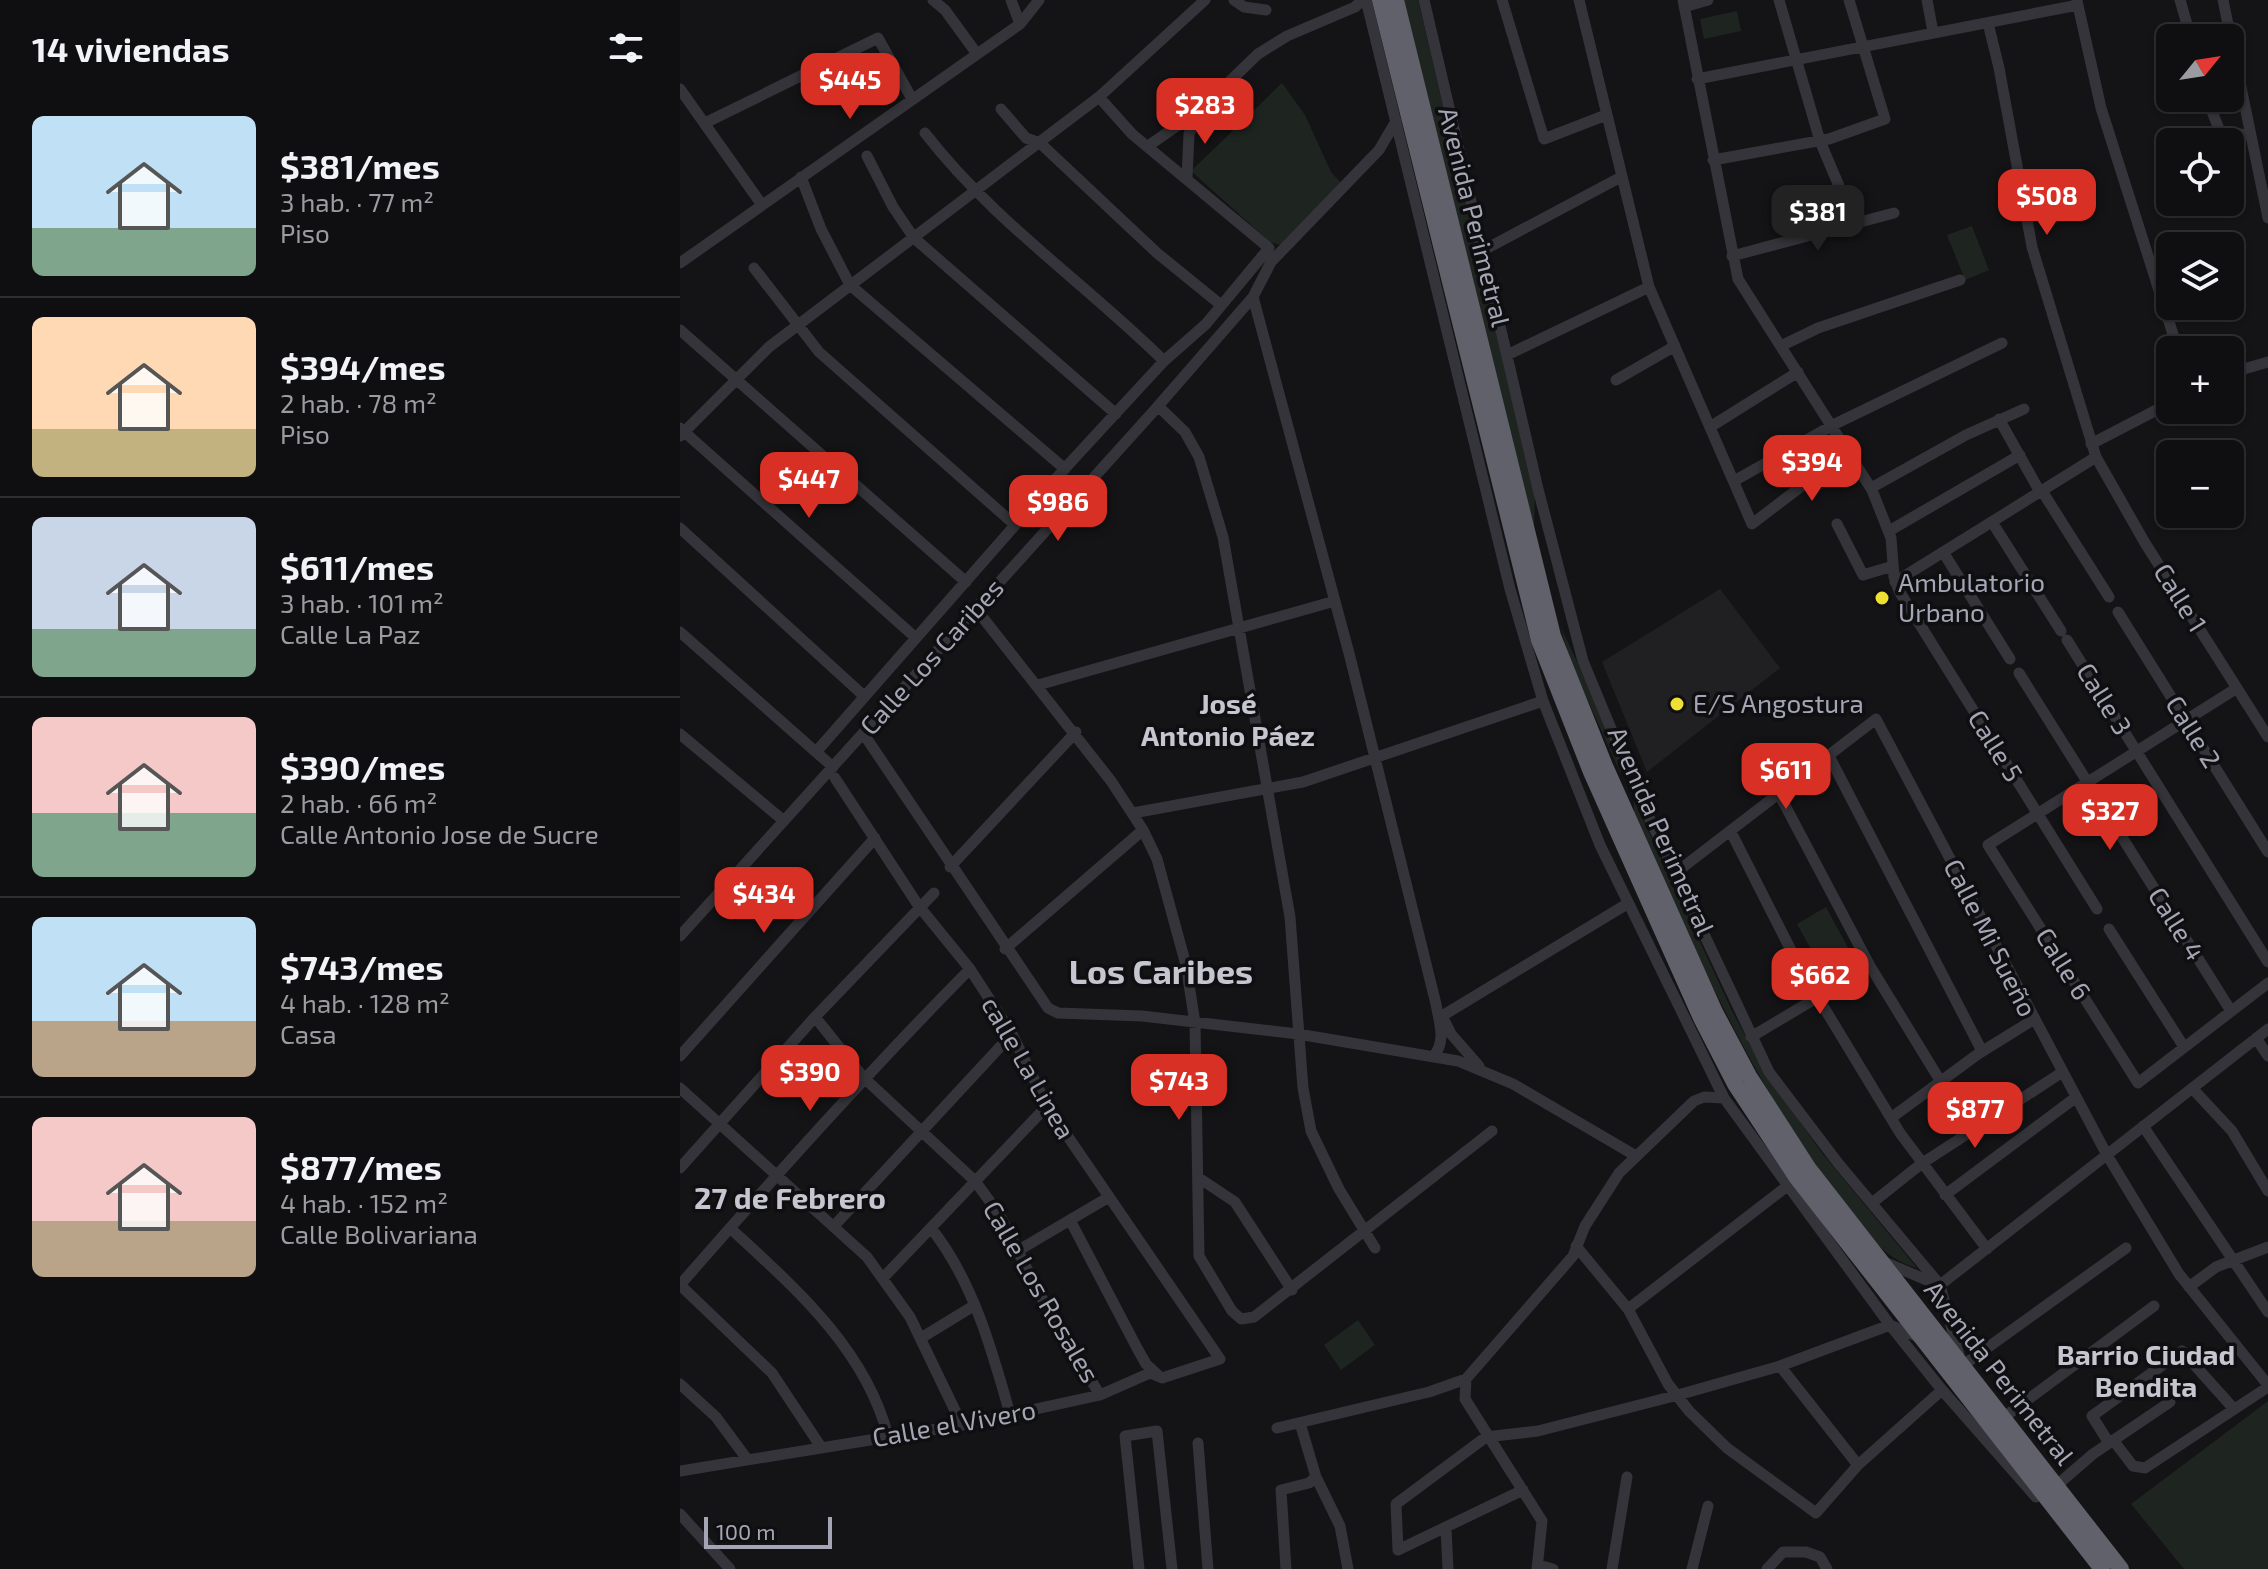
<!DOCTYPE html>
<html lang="es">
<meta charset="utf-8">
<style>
body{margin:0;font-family:"Exo 2",sans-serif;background:#1d1c1e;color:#f1f3f6;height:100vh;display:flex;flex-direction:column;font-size:30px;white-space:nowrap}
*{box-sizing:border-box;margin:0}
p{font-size:26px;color:#9b9c9f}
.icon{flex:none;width:44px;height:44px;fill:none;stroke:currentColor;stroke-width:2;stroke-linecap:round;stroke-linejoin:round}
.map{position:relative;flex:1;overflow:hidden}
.panel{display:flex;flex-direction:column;background:#0f0e10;width:680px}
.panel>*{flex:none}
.needle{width:52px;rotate:60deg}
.buttons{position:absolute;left:1476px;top:24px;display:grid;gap:16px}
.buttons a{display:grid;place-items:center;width:88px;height:88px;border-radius:12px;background:#0f0e10;box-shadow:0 2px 6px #0004,0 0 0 2px #2f2e30;font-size:40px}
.scale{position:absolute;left:24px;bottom:20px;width:128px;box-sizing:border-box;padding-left:8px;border:4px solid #a5a6b5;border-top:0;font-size:22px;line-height:28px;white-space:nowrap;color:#a5a6b5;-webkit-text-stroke:6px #0f0e10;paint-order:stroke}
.price{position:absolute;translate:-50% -68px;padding:0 18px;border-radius:16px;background:#d93025;color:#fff;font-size:26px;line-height:52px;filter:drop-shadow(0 2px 4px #0008)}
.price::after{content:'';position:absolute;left:50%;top:48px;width:24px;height:18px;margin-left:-12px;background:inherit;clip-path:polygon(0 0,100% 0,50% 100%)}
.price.current{background:#222;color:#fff}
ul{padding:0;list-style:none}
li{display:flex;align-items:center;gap:24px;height:200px;padding:0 32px}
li+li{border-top:2px solid #2f2e30}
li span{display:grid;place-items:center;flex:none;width:224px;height:160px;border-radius:12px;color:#555}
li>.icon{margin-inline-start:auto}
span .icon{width:96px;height:96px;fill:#fffc;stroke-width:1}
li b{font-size:34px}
h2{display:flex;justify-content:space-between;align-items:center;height:96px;padding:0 32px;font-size:34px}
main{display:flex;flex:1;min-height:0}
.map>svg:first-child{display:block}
.built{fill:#201f22}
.green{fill:#1e2520}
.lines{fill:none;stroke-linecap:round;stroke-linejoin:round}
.minor{stroke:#35343a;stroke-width:11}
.highway{stroke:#61616b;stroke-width:16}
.poi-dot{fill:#eedf32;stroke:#0f0e10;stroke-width:3}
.labels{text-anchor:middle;stroke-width:7;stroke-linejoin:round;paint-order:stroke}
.street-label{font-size:26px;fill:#a5a6b5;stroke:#0f0e10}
.poi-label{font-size:26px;fill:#a5a6b5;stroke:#0f0e10;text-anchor:start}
.neighbourhood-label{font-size:28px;font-weight:bold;fill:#c6c6d1;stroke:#0f0e10}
.quarter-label{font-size:30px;font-weight:bold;fill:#c6c6d1;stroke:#0f0e10}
.district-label{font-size:34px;font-weight:bold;fill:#c6c6d1;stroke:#0f0e10}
</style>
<main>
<section class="panel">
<h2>14 viviendas<svg class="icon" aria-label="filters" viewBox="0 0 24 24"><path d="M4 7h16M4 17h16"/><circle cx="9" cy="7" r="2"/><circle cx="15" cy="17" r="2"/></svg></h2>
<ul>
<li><span style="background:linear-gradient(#bfe0f5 70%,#7fa58c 0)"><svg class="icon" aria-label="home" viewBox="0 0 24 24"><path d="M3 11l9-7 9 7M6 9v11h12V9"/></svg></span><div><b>$381/mes</b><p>3 hab. · 77 m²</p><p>Piso</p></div></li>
<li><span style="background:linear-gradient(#ffd9b3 70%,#c2b280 0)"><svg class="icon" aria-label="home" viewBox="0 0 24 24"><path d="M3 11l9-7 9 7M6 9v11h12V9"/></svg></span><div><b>$394/mes</b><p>2 hab. · 78 m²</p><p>Piso</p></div></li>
<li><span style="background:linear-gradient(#c9d6e8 70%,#7fa58c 0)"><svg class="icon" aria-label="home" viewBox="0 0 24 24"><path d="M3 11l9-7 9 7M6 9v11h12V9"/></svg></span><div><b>$611/mes</b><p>3 hab. · 101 m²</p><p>Calle La Paz</p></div></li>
<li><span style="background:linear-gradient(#f6c9c9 60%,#7fa58c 0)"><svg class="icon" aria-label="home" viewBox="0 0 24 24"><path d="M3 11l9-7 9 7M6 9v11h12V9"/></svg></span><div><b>$390/mes</b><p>2 hab. · 66 m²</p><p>Calle Antonio Jose de Sucre</p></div></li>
<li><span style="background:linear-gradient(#bfe0f5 65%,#b9a48a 0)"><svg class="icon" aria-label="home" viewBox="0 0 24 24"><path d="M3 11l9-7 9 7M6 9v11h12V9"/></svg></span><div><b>$743/mes</b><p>4 hab. · 128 m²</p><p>Casa</p></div></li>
<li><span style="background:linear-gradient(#f6c9c9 65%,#b9a48a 0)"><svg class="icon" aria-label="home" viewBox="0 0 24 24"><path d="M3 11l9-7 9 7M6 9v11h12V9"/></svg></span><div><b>$877/mes</b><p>4 hab. · 152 m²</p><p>Calle Bolivariana</p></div></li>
</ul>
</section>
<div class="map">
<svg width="1588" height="1569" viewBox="0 0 1588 1569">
<rect width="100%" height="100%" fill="#141315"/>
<!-- built -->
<path class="built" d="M1040 589 1100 668 967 772 922 662Z"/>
<!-- green -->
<path class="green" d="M724 0H738L855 495 854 528Z
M1057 11 1061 31 1024 39 1020 19Z
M602 83 625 115 651 172 663 185 600 245 590 242 511 171Z
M1292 226 1309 270 1285 280 1267 235Z
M880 625 940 756 941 774 892 666Z
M954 800 1053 1013 1086 1074 1142 1153 1237 1268C1201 1258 1184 1229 1162 1200 1070 1083 1014 948 954 813Z
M1146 907 1172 955 1143 971 1117 924Z
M678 1320 695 1345 661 1370 644 1345Z
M1588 1401V1569H1504L1451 1504Z"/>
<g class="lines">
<!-- minor -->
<path class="minor" d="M253 0 265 10 297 54
M331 0 340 24
M554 0 564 7 586 10
M686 0 830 589 863 701 920 845 1044 1098 1210 1325 1262 1390 1356 1497
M744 0 858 489 903 661 959 796 1089 1072 1158 1163 1260 1285 1282 1366 1446 1248
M822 0 864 139 926 115
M899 0 969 287 1072 524 1169 450
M1003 0 1058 279 1192 490 1211 538 1214 577 1219 591 1417 909
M1099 0 1140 141 1175 224
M1247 0 1253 32
M1500 0 1511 38
M1543 0 1588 218
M1397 1 1421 108 1498 350
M1004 7 1028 0
M1308 23 1319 68 1352 247 1416 457 1465 543 1588 737
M1017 79 1398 5
M0 89 82 205
M419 97 452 134 589 248 526 324 484 361
M1527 98 1540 132 1569 135
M321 109 346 138 360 143 477 253 541 305
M25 123 198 38 232 99
M468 146 520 110 578 54 607 36 675 7 682 0
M187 156 213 207 234 238 436 414
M1033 160 1149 139 1205 119 1169 0
M121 177 141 229 170 285 385 469
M507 178 509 134 520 110
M802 251 941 177
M1052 256 1214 213
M0 263 340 24 359 0
M74 268 139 352 335 525
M573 297 670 657 756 1004C759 1023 767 1041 753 1057
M0 330 286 582
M1101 346 1138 328 1280 280
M827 355 969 287
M1550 373 1588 362
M936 380 995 346
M478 406 505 432 519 457 543 537 610 917 623 1088 631 1131 659 1189 695 1248
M1319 419 1360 492
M1030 427 1118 372
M0 428 236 638
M0 436 89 347 419 97 525 0
M1411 444 1490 403
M1054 481 1153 425 1322 343
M1191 488 1286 435 1344 409
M1362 491 1429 597
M1312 522 1381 631
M1157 524 1183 575 1213 566
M0 528 184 696
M1209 531 1340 455
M1263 552 1330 659
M1215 582 1416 457
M296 609 431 781 463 830 477 859 506 965 515 1023 519 1256 552 1311 561 1319 574 1317 812 1131
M1438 612 1588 852
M0 632 153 767
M1387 640 1588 962
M1339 673 1551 1011
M358 685 655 601
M1557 688 1308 845 1458 1083 1588 983
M183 733 368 1008 378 1013 462 1016 618 1034 778 1061 833 1084 956 1156
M0 734 104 821
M136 752 388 465 484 361C405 283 313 221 245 133
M1149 756 1302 1051
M1099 794 1190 966 1261 1082
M453 813 623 782 863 701
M1051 832 1120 968 1220 1133 1307 1249
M270 867 396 732
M994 874 1196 719 1427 1155 1499 1274 1588 1385
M1429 929 1504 1047
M0 936 472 413 573 297 591 262 699 150 716 121
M325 949 463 830
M762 1016 947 904
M762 1016 771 1034 799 1066
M135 1017 183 1077 295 1181 319 1214 366 1306 420 1395
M1071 1037 1190 966
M1576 1038 1588 1056
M0 1056 195 838
M0 1088 187 1257 230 1317 282 1425
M1512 1088 1552 1131 1588 1191
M1211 1118 1298 1054 1353 1020
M1463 1126 1588 1312
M0 1168 135 1017 254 893
M519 1178 555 1202 612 1290
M1265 1195 1395 1098
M1192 1203 1241 1164 1381 1073
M390 1220 457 1348 466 1364 478 1375
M154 1226 332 1034
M50 1228C114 1287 185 1348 208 1436
M251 1228C293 1281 312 1350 330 1414
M896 1246 948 1309 988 1384 1009 1411 1047 1448 1136 1513 1178 1465 1262 1390
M339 1250 429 1197
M1202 1261 1256 1284
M203 1278 367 1106
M0 1285C94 1177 189 1071 290 969
M0 1285 92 1373 141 1447
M1260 1285 1588 1029
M1509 1287 1536 1267 1588 1247
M948 1309 1106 1187
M241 1338 295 1305
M1100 1366 1178 1465
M786 1379 785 1399 862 1521 857 1569
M0 1384 36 1417 67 1459
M1323 1418 1474 1306
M620 1423 636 1477 660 1526 668 1569
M597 1428 749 1392 786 1379 893 1256 905 1226 939 1173 1014 1101 1024 1097 1044 1098
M1433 1440 1453 1466 1465 1468 1588 1387
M518 1443 528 1569
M1429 1443 1412 1416 1502 1351 1554 1409
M0 1471 282 1425 420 1395 470 1373 482 1378 540 1359 367 1106 332 1034 290 969 238 905 155 778
M1376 1486 1413 1454 1490 1402
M843 1490 718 1550 716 1504 806 1437 858 1431 998 1395 1100 1366 1210 1325 1241 1338
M0 1514 50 1569
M766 1528 768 1569
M858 1565 873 1569
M459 1569 445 1436 477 1431 492 1569
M606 1569 601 1490 629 1483 636 1477
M932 1569 947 1477
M1012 1569 1028 1506
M1087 1569 1103 1552H1126L1140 1557 1147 1569"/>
<!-- highway -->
<path class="highway" d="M700 0 859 640 911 772 1021 1018 1055 1084 1117 1178 1422 1569
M716 0 873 636 925 766 1035 1012 1069 1076 1129 1169 1441 1569"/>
</g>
<!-- markers -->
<g class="poi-dot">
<circle cx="1202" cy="598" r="8"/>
<circle cx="997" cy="704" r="8"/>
</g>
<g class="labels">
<!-- street labels -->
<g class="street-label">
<text transform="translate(794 217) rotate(76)" y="9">Avenida Perimetral</text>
<text transform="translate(1500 598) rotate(58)" y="9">Calle 1</text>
<text transform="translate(252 657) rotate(-48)" y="9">Calle Los Caribes</text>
<text transform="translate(1424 699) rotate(58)" y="9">Calle 3</text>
<text transform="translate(1513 732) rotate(58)" y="9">Calle 2</text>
<text transform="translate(1315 746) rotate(58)" y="9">Calle 5</text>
<text transform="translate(981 831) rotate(66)" y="9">Avenida Perimetral</text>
<text transform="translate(1496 924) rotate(58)" y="9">Calle 4</text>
<text transform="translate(1310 938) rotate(63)" y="9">Calle Mi Sueño</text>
<text transform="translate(1383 964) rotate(58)" y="9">Calle 6</text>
<text transform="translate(348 1068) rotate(60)" y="9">calle La Linea</text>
<text transform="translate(361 1292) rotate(60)" y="9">Calle Los Rosales</text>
<text transform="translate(1319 1373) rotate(52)" y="9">Avenida Perimetral</text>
<text transform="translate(274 1424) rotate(-10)" y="9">Calle el Vivero</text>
</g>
<!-- poi labels -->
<g class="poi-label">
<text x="1218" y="592">Ambulatorio<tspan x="1218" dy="30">Urbano</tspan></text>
<text x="1013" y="713">E/S Angostura</text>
</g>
<!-- neighbourhood labels -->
<g class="neighbourhood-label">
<text x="548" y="714">José<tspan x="548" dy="32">Antonio Páez</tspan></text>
<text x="1466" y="1365">Barrio Ciudad<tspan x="1466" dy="32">Bendita</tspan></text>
</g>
<!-- quarter labels -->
<g class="quarter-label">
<text x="110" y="1209">27 de Febrero</text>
</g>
<!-- district labels -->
<g class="district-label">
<text x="481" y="984">Los Caribes</text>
</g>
</g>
</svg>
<div class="buttons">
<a><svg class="needle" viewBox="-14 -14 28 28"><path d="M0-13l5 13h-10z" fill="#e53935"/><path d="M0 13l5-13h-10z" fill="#9b9c9f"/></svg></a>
<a><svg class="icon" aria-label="locate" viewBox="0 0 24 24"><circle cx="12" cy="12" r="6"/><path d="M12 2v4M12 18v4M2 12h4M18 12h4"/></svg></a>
<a><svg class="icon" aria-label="layers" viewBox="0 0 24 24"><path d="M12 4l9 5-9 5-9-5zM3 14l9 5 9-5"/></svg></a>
<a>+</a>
<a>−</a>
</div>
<div class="scale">100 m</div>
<b class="price" style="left:170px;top:121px">$445</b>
<b class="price" style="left:525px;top:146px">$283</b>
<b class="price" style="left:1367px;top:237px">$508</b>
<b class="price current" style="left:1138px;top:253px">$381</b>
<b class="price" style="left:1132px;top:503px">$394</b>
<b class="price" style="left:129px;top:520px">$447</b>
<b class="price" style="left:378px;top:543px">$986</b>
<b class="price" style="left:1106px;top:811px">$611</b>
<b class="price" style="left:1430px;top:852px">$327</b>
<b class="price" style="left:84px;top:935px">$434</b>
<b class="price" style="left:1140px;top:1016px">$662</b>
<b class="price" style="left:130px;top:1113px">$390</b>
<b class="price" style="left:499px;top:1122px">$743</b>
<b class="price" style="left:1295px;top:1150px">$877</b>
</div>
</main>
